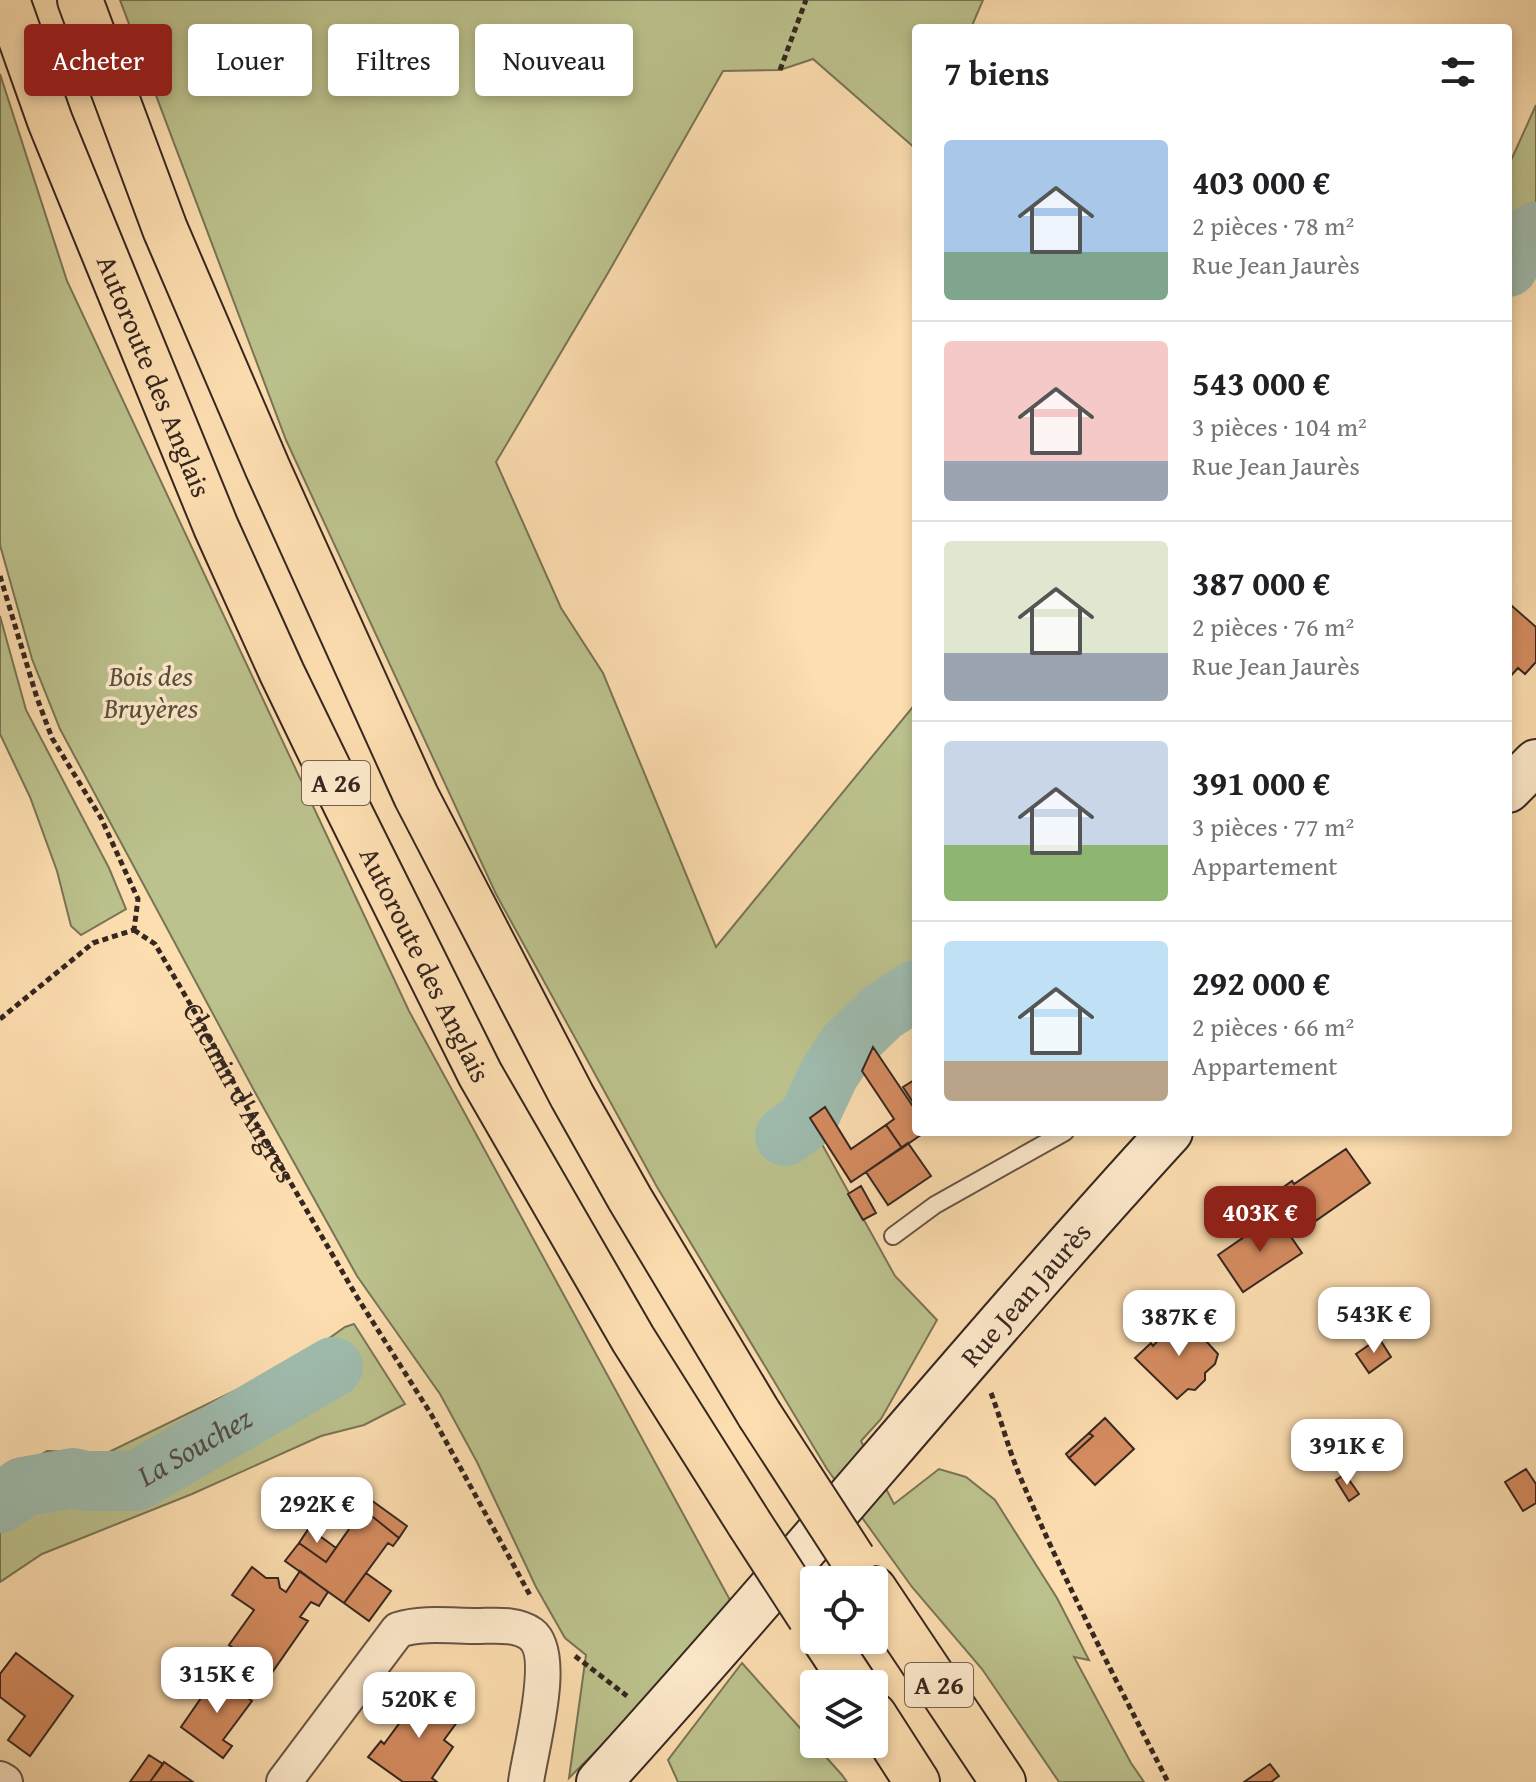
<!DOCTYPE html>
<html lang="fr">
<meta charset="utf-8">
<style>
body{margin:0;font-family:"Gentium Book Plus",serif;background:#f6f6f6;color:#202124;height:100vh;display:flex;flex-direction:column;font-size:30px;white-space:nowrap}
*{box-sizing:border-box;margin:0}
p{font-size:26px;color:#757577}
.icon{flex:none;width:44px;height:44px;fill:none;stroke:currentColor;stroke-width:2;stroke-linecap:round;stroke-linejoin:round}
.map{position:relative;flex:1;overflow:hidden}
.panel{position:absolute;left:912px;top:24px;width:600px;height:1112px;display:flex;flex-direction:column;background:#fff;border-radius:8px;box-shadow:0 4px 12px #0003}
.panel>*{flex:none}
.hud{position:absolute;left:24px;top:24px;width:760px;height:72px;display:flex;gap:16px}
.buttons{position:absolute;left:800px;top:1566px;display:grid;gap:16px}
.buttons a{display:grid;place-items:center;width:88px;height:88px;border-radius:8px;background:#fff;box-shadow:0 4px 12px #0003;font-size:40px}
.price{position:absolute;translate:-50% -68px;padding:0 18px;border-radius:16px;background:#fff;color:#222;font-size:26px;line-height:52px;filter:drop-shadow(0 2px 4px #0008)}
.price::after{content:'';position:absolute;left:50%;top:48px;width:24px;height:18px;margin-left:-12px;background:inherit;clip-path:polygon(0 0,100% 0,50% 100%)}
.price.on{background:#8f2418;color:#fff}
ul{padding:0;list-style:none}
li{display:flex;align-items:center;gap:24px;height:200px;padding:0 32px}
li+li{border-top:2px solid #e0e0e0}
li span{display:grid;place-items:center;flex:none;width:224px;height:160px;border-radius:8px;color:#555}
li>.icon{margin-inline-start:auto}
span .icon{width:96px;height:96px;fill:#fffc;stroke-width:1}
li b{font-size:34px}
h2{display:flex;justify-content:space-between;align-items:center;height:96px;padding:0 32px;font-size:34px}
.tag{padding:0 28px;border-radius:8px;background:#fff;box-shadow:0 4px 12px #0003;font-size:28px;line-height:72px}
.tag.on{background:#8f2418;color:#fff}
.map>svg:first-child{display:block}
.green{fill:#bcc28d;stroke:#797457;stroke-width:2}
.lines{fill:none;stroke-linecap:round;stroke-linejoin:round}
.river{stroke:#9fbcaf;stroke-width:60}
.building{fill:#d58c60;stroke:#362721;stroke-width:2}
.lane-casing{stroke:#685545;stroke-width:20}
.street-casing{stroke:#685545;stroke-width:38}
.secondary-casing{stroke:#362721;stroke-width:48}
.highway-casing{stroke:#362721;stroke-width:48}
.path{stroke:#362721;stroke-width:5;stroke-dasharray:6 4;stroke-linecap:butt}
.lane{stroke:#feeacc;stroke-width:16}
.street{stroke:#feeacc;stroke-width:34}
.secondary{stroke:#feeacc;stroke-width:44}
.highway{stroke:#fddeb0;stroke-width:44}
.highway-bridge-casing{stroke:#362721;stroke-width:48;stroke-linecap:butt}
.highway-bridge{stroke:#fddeb0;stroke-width:44}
.labels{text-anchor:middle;stroke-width:7;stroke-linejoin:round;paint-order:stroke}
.shield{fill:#feeacc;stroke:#726254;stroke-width:2}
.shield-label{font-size:26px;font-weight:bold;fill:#362721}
.street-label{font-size:28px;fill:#362721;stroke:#feeacc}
.park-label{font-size:28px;font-style:italic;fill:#584e3c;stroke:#feeacc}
.water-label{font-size:30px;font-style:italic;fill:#504c44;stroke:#feeacc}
</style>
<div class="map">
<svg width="1536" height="1782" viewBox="0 0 1536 1782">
<rect width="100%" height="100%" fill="#fddeb0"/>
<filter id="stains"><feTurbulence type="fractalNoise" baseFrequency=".0025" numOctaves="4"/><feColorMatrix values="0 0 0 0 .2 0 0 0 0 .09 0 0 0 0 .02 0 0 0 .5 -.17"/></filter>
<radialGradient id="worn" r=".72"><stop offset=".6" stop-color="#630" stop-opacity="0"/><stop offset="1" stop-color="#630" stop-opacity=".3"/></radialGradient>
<!-- green -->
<path class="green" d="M120 0H983L971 28H916V149L813 59 780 70 723 71 608 273 496 462 561 608 603 673 716 947 916 703V990C892 1006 865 1022 847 1046 830 1067 820 1094 808 1119L895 1276 937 1320 881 1419 861 1441 894 1504 939 1469 966 1477 995 1500 1057 1598 1089 1660 1074 1657 1131 1763 1144 1782H1059L982 1669 912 1587 827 1469 657 1187 496 894 286 440Z
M0 74 67 281 409 1011 736 1611 569 1778 586 1655 565 1638 536 1587 477 1462 440 1394 357 1276 256 1094 60 729 32 659 0 545Z
M1536 105V234L1521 246 1508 269V167Z
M0 616 26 710 109 868 126 909 81 935 71 926 57 871 30 797 0 734Z
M354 1324 405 1404 364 1425 321 1436 192 1494 42 1554 0 1582V1480L47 1451 107 1453 300 1359 345 1327Z
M742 1663 842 1775 847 1782H678L668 1760Z"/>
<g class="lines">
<!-- river -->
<g class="river">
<path d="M1508 267 1521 243 1536 232"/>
<path d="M785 1136 808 1119 829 1074 848 1045 882 1012 916 990"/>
<path id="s1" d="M0 1503 23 1487 73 1478 87 1481H136L333 1367"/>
</g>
</g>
<!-- building -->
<path class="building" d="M1512 606 1536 627V662L1525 674 1518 668 1508 679V611Z
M873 1047 916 1111V1132H925L902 1148 886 1125 894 1119 862 1071Z
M916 1079V1107L903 1087Z
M825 1107 851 1149 886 1125 902 1148 851 1182 810 1118Z
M908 1143 931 1176 888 1205 866 1172Z
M1346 1149 1370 1183 1304 1229 1278 1191 1292 1181 1294 1184Z
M861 1186 876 1213 863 1220 848 1194Z
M1276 1215 1302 1253 1243 1292 1218 1255Z
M1182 1315 1218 1354 1215 1364 1205 1373V1380L1195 1390 1188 1389 1177 1399 1135 1358 1151 1343 1153 1346Z
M1379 1338 1391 1357 1369 1373 1356 1354Z
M1105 1418 1134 1449 1095 1485 1069 1458 1093 1436 1089 1433Z
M1089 1433 1093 1436 1069 1458 1066 1454Z
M1526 1469 1536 1484V1503L1523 1511 1505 1482Z
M1345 1474 1359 1494 1349 1501 1336 1480Z
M371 1500 407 1526 399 1538 363 1509Z
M363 1509 399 1538 393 1546 388 1543 344 1603 285 1561 299 1543 326 1562Z
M309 1528 336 1548 326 1562 299 1543Z
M252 1567 266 1578H278L280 1588 286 1592 300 1571 328 1592 319 1606 311 1602 300 1617 308 1621 271 1674 229 1645 254 1610 232 1595Z
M366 1573 391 1591 369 1621 344 1603Z
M16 1653 73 1696 30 1756 8 1740 25 1716 0 1697V1674Z
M217 1675 252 1701 223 1740 232 1746 223 1758 181 1727Z
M426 1687 463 1714 444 1740 453 1747 432 1778 437 1782H403L368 1757 381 1741 384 1744Z
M149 1755 163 1764 150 1782H130Z
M164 1762 193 1782H150Z
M1270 1764 1279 1776 1271 1782H1244Z"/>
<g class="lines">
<defs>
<path id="lane" d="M893 1236 935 1205 1065 1132"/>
<path id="street" d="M0 1779 5 1782
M284 1782 398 1630C422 1622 451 1626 477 1626 493 1626 516 1623 531 1634 558 1654 530 1751 526 1782"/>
<g id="secondary">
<path d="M1508 790 1536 762"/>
<path id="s3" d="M599 1782C793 1569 975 1345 1170 1132"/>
</g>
<g id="highway">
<path id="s4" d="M7 0 50 121 216 527 282 673 347 807 480 1074 633 1339 749 1523"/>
<path d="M80 0 165 229 268 469 416 796 572 1096 630 1199 759 1414"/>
<path d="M874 1589 1003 1782"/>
<path d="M825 1640 854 1684"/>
<path d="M874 1715 917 1782"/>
</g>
</defs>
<!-- lane casing -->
<use href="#lane" class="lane-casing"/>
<!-- street casing -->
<use href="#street" class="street-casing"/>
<!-- secondary casing -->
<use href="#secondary" class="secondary-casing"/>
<!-- highway casing -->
<use href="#highway" class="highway-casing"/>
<!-- path -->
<g class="path">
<path d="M780 70 806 0"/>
<path d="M0 576 37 698 52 738 101 818 138 899 134 930"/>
<path id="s2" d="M134 930 155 944 203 1026 249 1111 357 1297 431 1414 531 1597"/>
<path d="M0 1019 93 943 134 930"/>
<path d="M991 1393C1001 1419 1008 1448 1019 1474 1063 1579 1116 1680 1168 1782"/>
<path d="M575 1656 627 1696"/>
</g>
<!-- lane -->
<use href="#lane" class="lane"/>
<!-- street -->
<use href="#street" class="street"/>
<!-- secondary -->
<use href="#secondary" class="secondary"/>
<!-- highway -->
<use href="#highway" class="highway"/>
<defs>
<path id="highway-bridge" d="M759 1414 853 1559
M749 1523 810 1617"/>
</defs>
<!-- highway-bridge casing -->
<use href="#highway-bridge" class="highway-bridge-casing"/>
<!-- highway-bridge -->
<use href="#highway-bridge" class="highway-bridge"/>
</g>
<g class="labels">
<!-- shield labels -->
<g class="shield">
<rect x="302" y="761" width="68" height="44" rx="6"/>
<rect x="905" y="1663" width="68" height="44" rx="6"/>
</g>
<g class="shield-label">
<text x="336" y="792">A 26</text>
<text x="939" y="1694">A 26</text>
</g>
<!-- street labels -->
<g class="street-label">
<text dy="10" stroke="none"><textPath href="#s4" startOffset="404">Autoroute des Anglais</textPath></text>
<text dy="10" stroke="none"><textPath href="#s4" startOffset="1052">Autoroute des Anglais</textPath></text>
<text dy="10" stroke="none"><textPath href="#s2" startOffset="196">Chemin d'Angres</textPath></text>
<text dy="10" stroke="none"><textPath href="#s3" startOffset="648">Rue Jean Jaurès</textPath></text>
</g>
<!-- park labels -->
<g class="park-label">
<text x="151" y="686">Bois des<tspan x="151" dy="32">Bruyères</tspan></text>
</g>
<!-- water labels -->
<g class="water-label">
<text dy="10" stroke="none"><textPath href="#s1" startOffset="210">La Souchez</textPath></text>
</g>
</g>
<rect width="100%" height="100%" filter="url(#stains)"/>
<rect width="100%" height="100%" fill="url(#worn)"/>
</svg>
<div class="buttons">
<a><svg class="icon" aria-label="locate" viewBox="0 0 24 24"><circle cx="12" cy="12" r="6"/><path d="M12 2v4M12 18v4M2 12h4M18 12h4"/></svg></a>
<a><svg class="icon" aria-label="layers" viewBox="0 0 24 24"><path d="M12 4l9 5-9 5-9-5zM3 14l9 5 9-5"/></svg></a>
</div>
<b class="price on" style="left:1260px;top:1254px">403K €</b>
<b class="price" style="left:1374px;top:1355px">543K €</b>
<b class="price" style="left:1179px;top:1358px">387K €</b>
<b class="price" style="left:1347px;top:1487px">391K €</b>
<b class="price" style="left:317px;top:1545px">292K €</b>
<b class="price" style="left:217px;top:1715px">315K €</b>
<b class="price" style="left:419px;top:1740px">520K €</b>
<div class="hud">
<a class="tag on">Acheter</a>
<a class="tag">Louer</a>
<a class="tag">Filtres</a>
<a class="tag">Nouveau</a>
</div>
<section class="panel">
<h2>7 biens<svg class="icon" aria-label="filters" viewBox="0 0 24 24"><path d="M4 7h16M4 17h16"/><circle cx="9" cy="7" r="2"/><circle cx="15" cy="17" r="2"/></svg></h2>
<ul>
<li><span style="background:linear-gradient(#a9c7e8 70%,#7fa58c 0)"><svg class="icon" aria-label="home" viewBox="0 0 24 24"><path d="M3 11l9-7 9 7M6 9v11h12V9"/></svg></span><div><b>403 000 €</b><p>2 pièces · 78 m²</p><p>Rue Jean Jaurès</p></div></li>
<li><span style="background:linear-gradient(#f6c9c9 75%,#9aa5b1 0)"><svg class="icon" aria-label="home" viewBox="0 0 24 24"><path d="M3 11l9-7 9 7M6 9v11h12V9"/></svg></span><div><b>543 000 €</b><p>3 pièces · 104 m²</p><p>Rue Jean Jaurès</p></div></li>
<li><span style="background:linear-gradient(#dfe7d0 70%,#9aa5b1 0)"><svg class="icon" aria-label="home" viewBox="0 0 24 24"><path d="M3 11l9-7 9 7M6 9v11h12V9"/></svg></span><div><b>387 000 €</b><p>2 pièces · 76 m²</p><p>Rue Jean Jaurès</p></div></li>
<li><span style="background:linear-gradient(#c9d6e8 65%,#8fb573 0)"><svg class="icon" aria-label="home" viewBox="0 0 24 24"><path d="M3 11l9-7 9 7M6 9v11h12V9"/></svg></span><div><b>391 000 €</b><p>3 pièces · 77 m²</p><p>Appartement</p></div></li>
<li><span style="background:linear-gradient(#bfe0f5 75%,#b9a48a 0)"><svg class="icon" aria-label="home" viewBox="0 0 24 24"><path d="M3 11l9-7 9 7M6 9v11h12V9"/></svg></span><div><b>292 000 €</b><p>2 pièces · 66 m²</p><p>Appartement</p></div></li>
</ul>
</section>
</div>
